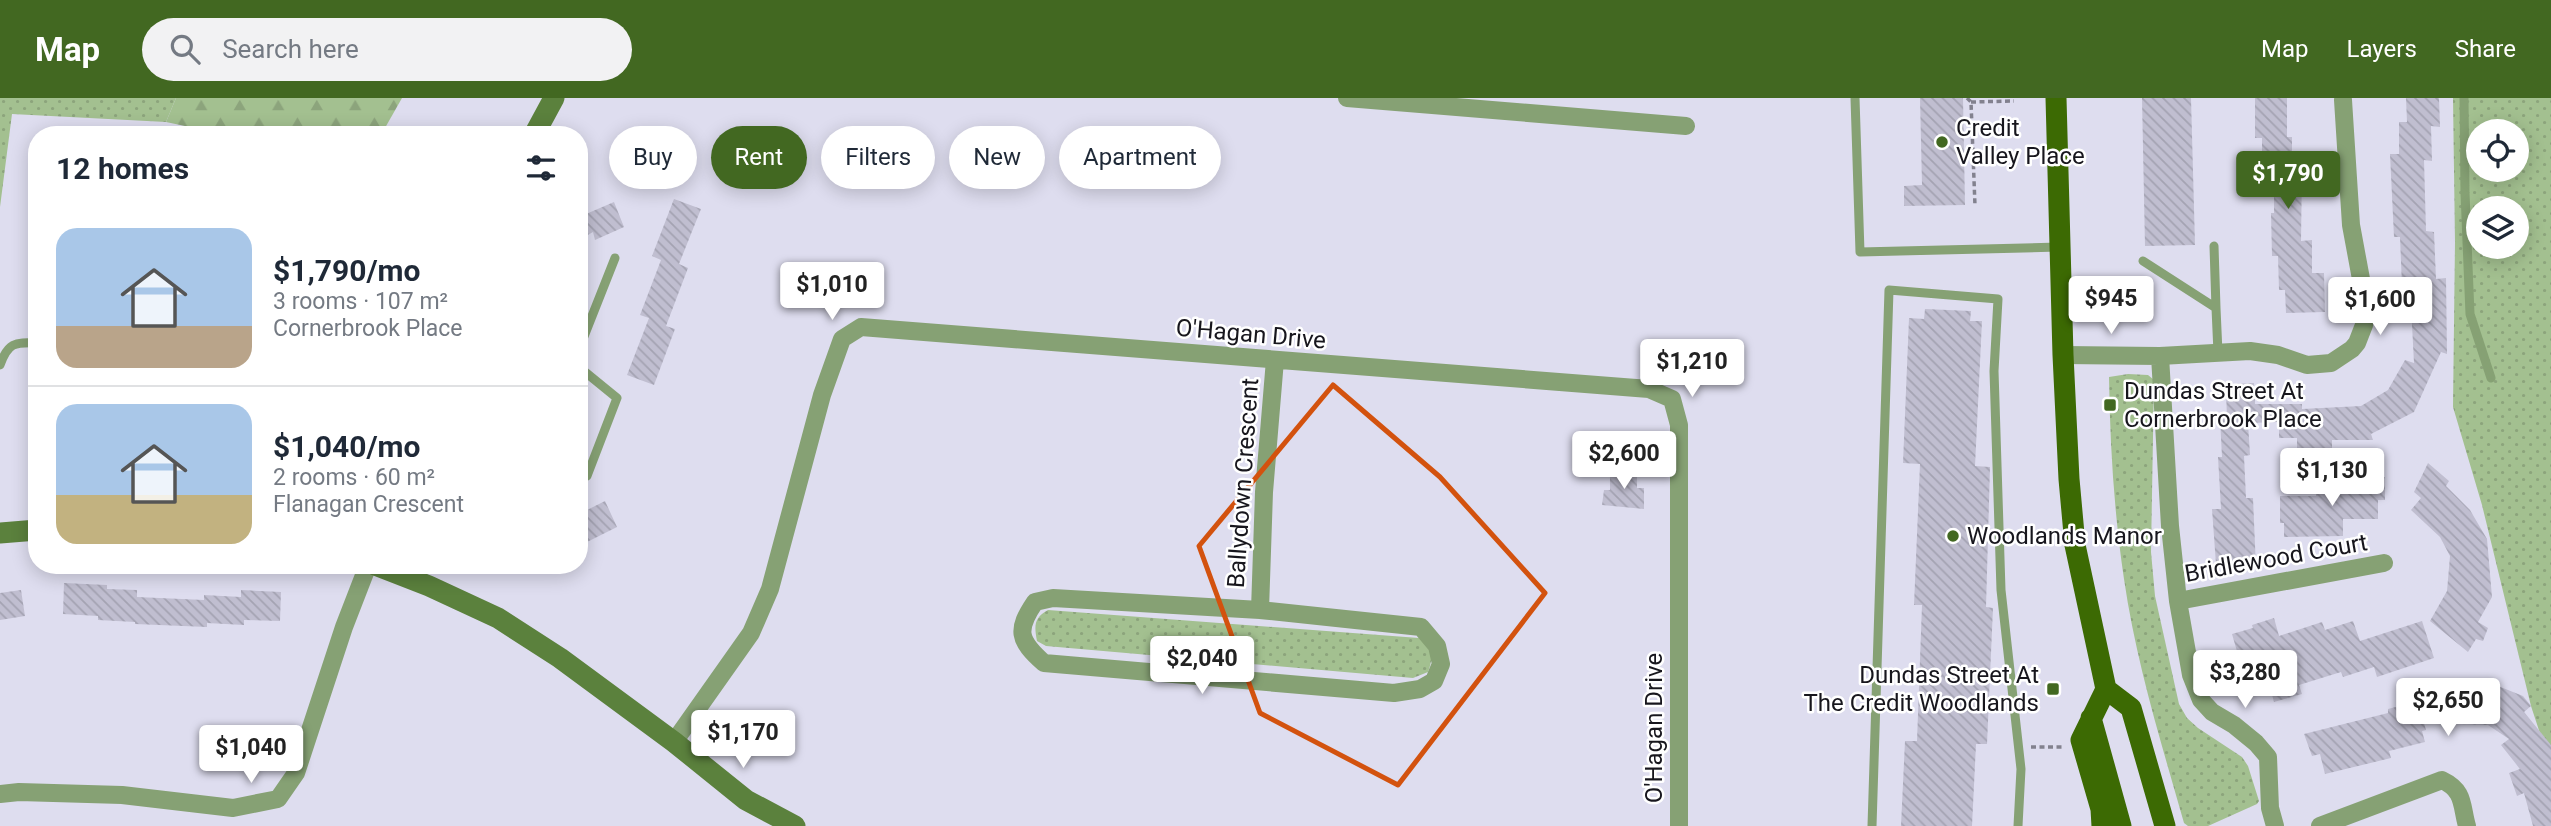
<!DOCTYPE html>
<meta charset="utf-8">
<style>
body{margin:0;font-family:Roboto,sans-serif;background:#f2f2f3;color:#1f2937;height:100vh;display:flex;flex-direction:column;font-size:26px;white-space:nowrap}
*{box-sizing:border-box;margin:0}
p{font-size:23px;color:#747a83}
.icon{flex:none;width:38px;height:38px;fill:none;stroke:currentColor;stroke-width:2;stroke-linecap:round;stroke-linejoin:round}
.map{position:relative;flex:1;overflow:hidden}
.sheet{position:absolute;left:28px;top:28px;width:560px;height:448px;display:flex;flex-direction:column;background:#fff;border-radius:28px;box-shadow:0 4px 18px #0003}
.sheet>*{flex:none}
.banner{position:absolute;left:609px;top:28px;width:665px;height:63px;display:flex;gap:14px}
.fabs{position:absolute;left:2466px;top:21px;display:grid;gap:14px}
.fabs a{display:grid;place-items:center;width:63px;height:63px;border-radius:50%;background:#fff;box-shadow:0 4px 18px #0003;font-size:35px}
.price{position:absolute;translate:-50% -60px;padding:0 16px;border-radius:7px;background:#fff;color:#222;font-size:23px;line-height:46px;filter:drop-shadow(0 2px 4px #0008)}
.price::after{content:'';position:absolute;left:50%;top:42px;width:21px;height:16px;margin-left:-10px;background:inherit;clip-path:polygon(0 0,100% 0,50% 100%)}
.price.active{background:#426821;color:#fff}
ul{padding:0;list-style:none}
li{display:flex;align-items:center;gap:21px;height:175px;padding:0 28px}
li+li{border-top:2px solid #e0e1e3}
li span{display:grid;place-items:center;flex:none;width:196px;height:140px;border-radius:21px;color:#555}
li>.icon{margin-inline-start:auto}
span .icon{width:84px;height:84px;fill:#fffc;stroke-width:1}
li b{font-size:30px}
h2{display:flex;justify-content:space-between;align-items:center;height:84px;padding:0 28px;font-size:30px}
.chip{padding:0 24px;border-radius:32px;background:#fff;box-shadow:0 4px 18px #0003;font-size:24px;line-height:63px}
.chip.active{background:#426821;color:#fff}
header{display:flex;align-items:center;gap:42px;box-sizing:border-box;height:98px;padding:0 35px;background:#426821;color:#fff}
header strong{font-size:33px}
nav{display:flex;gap:38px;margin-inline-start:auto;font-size:24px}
.search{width:490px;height:63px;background:#f2f2f3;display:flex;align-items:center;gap:18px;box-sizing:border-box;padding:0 24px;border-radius:38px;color:#747a83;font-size:26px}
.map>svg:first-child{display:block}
.green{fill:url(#green-dots);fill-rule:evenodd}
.forest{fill:url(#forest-firs)}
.building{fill:url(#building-back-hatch)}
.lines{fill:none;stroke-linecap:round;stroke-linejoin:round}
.path{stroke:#82818e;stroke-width:3.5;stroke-dasharray:5 3.5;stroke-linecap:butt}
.lane{stroke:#86a174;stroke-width:9}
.street{stroke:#86a174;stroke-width:18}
.secondary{stroke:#5b813d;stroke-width:21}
.primary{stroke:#3c6a03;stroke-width:21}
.marked{fill:none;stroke:#d3520e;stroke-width:5;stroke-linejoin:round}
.poi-dot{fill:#426821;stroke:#fff;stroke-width:2.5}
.labels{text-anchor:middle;stroke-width:5;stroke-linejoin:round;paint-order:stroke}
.poi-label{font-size:24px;fill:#17161d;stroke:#fff;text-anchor:start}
.street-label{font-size:24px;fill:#17161d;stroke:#fff}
</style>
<header>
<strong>Map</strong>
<div class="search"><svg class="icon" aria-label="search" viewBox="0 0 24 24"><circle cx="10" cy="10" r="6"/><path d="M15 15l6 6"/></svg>Search here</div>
<nav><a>Map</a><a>Layers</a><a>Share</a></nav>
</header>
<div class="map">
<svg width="2551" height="728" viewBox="0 0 2551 728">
<defs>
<pattern id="green-dots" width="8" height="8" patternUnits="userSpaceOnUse" patternTransform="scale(1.75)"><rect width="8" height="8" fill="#a3c090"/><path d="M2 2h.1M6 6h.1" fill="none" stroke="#8ca47c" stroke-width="1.8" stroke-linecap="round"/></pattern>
<pattern id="forest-firs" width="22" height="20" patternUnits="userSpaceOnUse" patternTransform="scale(1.75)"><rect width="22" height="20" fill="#a3c090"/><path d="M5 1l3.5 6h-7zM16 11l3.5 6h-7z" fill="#8ca47c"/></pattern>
<pattern id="building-back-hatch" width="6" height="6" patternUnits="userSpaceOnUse" patternTransform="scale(1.75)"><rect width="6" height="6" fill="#c0bed0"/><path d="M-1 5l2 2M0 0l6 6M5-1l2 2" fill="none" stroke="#a4a3b2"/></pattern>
</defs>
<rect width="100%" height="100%" fill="#deddef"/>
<!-- green -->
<path class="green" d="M0 0H176L166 24 12 16 0 109Z
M2453 0H2551V669L2531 608 2482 407 2453 309 2455 144ZM2478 33H2516V72H2478ZM2478 110H2516V149H2478Z
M2128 276 2148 277 2154 282 2151 454 2155 498 2179 606 2187 620 2198 630 2242 659 2248 668 2259 703 2257 706 2208 728H2188L2184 725C2161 644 2136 564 2124 481 2114 414 2110 347 2109 279Z
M1048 512 1419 540C1432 551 1434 559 1428 574L1413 580 1046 548 1037 543C1034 527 1034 520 1048 512Z"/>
<!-- forest -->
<path class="forest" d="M176 0H402L381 37H227L166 24Z"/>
<!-- building -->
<path class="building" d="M1920 0H1963L1965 107 1904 108V88L1922 87Z
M2142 0H2191L2195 147 2145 148Z
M2255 0H2287V39H2292V71H2302L2301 143 2312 142V175H2324L2325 214 2286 215 2285 192H2279L2278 158H2272L2271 115H2274V77H2262V40H2255Z
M2406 0H2439L2440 29 2431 28 2432 63 2424 62 2426 133 2434 134 2436 181 2446 180 2447 256 2441 254 2414 314 2371 336 2373 342H2332V350L2297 351V340H2279V324L2248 325 2250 357 2244 358 2246 400H2253L2256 470 2234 471 2233 465 2216 466 2212 411H2221L2218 359H2222L2220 320H2227L2226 293H2235L2234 286 2254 285 2255 306H2302V311L2361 308 2388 292 2405 262 2414 265 2410 188H2402L2400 139H2394L2390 56H2399V24H2407Z
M674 101 701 111 679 166 688 170 666 228 675 231 654 287 627 277 649 220 640 217 661 162 652 158Z
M614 104 624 129 595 142 593 134 579 142V119Z
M1925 211 1971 213 1970 223H1982L1975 368 1990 369 1986 509 1993 510 1987 646H1976L1972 728H1901L1905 643H1917L1922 507H1914L1920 366 1903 365 1909 220 1924 221Z
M2428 365 2449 383 2446 388 2470 412 2487 441 2492 499 2478 524 2488 530 2483 543 2476 541 2468 554 2430 523 2447 493 2450 458 2440 439 2411 412 2421 400 2414 394Z
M1637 372V390H1644V411L1602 407 1604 392H1610V373Z
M2347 379H2385V402H2378V421H2343V438L2284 439V425H2280V398H2316V390L2347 389Z
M605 403 617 429 579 448V416Z
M64 485 107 487V491L137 492V499L204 502V497L241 499V492L281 494 280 523 244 522V527L207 525V529L135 526V524L98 522V518L63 516Z
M21 492 25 518 0 522V495Z
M2274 520 2279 538 2322 524 2325 532 2353 523 2360 543 2422 523 2434 560 2377 579 2374 569 2343 579 2341 574 2299 587 2302 596 2274 604 2268 582 2247 588 2232 536 2253 530 2252 527Z
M2472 584 2493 586 2523 598 2531 608 2524 614 2551 647V728H2533L2524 695 2517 698 2509 675 2520 671 2501 647 2509 641 2488 627 2424 625 2426 632 2422 633 2425 644 2389 653 2391 660 2325 676 2320 656 2312 658 2304 636 2388 615V611L2438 598V595L2470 598Z"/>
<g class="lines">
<!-- path -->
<path class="path" d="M1967 0 1971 4 1975 108
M1971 4 2014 3
M2031 649H2065"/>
<!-- lane -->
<path class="lane" d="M1855 0 1860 154 2059 149
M2464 0 2465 95 2470 216 2491 280
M2214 148 2216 210
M2143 163 2216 210 2218 255
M579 251 615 160
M0 267C8 245 14 244 37 245
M579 269 617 300 587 378 579 382
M1872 728 1889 192 1998 201 1994 273 2001 492 2021 671 2018 728"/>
<!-- street -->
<path class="street" d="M1347 0 1686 28
M2063 257 2160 258 2250 253 2278 257 2307 267 2331 265 2352 251 2357 245 2364 227 2366 208 2351 127 2343 2
M2160 258 2170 428 2178 503 2191 577 2201 602 2212 614 2234 627 2256 645 2268 659 2270 710 2275 728
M1053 500 1260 512 1421 529 1437 548 1441 566 1434 583 1420 591 1394 595 1044 565C1018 542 1016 532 1035 504Z
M2178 503 2384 465
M1260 512 1264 394 1275 262
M674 644 751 535 770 491 822 297 842 241 861 229 1649 291 1672 301 1679 327V728
M0 696 19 694 122 697 233 710 278 701 296 675 344 529 368 467
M2320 728 2442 682C2465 693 2461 707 2467 728"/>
<!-- secondary -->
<path class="secondary" d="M534 37 554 0
M0 435 37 432
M375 467 429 488 498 520 560 560 674 644 746 702 795 728"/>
<!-- primary -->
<path class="primary" d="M2056 0 2063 257 2069 381 2075 447 2106 591 2081 642 2101 711 2102 728
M2106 591 2131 610 2165 728
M2091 620 2121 728"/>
</g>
<!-- marked area -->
<path class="marked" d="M1333 287 1440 379 1545 495 1398 687 1260 615 1199 448Z"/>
<!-- markers -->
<g class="poi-dot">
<circle cx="1942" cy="44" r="7"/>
<rect x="2103" y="300" width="14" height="14" rx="3.5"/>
<circle cx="1953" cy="438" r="7"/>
<rect x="2046" y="584" width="14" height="14" rx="3.5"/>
</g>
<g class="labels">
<!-- poi labels -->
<g class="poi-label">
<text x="1956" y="38">Credit<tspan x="1956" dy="28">Valley Place</tspan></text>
<text x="2124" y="301">Dundas Street At<tspan x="2124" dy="28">Cornerbrook Place</tspan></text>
<text x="1967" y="446">Woodlands Manor</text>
<text x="2039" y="585" text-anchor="end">Dundas Street At<tspan x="2039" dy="28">The Credit Woodlands</tspan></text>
</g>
<!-- street labels -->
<g class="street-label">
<text transform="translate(1251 236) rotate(5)" y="8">O'Hagan Drive</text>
<text transform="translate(1243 385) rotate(-86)" y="8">Ballydown Crescent</text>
<text transform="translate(2276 460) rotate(-10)" y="8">Bridlewood Court</text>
<text transform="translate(1654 630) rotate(-90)" y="8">O'Hagan Drive</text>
</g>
</g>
</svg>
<div class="fabs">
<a><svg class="icon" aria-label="locate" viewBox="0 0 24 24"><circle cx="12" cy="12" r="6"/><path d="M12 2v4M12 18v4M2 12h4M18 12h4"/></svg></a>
<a><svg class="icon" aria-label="layers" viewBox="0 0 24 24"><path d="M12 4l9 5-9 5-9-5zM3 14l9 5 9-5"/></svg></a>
</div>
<b class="price active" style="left:2288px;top:113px">$1,790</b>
<b class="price" style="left:832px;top:224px">$1,010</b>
<b class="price" style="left:2111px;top:238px">$945</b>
<b class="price" style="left:2380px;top:239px">$1,600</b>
<b class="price" style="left:1692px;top:301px">$1,210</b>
<b class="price" style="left:1624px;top:393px">$2,600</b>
<b class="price" style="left:2332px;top:410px">$1,130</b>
<b class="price" style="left:1202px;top:598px">$2,040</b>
<b class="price" style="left:2245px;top:612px">$3,280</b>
<b class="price" style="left:2448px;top:640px">$2,650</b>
<b class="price" style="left:743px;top:672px">$1,170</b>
<b class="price" style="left:251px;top:687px">$1,040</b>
<div class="banner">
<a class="chip">Buy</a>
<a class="chip active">Rent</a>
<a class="chip">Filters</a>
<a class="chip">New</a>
<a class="chip">Apartment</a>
</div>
<section class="sheet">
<h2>12 homes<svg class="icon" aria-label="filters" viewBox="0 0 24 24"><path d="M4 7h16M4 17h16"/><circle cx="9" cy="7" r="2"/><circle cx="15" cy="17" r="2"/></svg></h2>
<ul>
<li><span style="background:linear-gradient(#a9c7e8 70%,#b9a48a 0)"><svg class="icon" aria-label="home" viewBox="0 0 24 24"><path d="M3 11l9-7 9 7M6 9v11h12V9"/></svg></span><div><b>$1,790/mo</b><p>3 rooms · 107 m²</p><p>Cornerbrook Place</p></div></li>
<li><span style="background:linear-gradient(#a9c7e8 65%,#c2b280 0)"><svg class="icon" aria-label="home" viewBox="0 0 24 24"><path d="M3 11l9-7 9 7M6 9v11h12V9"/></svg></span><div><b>$1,040/mo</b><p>2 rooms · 60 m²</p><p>Flanagan Crescent</p></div></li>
</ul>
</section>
</div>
